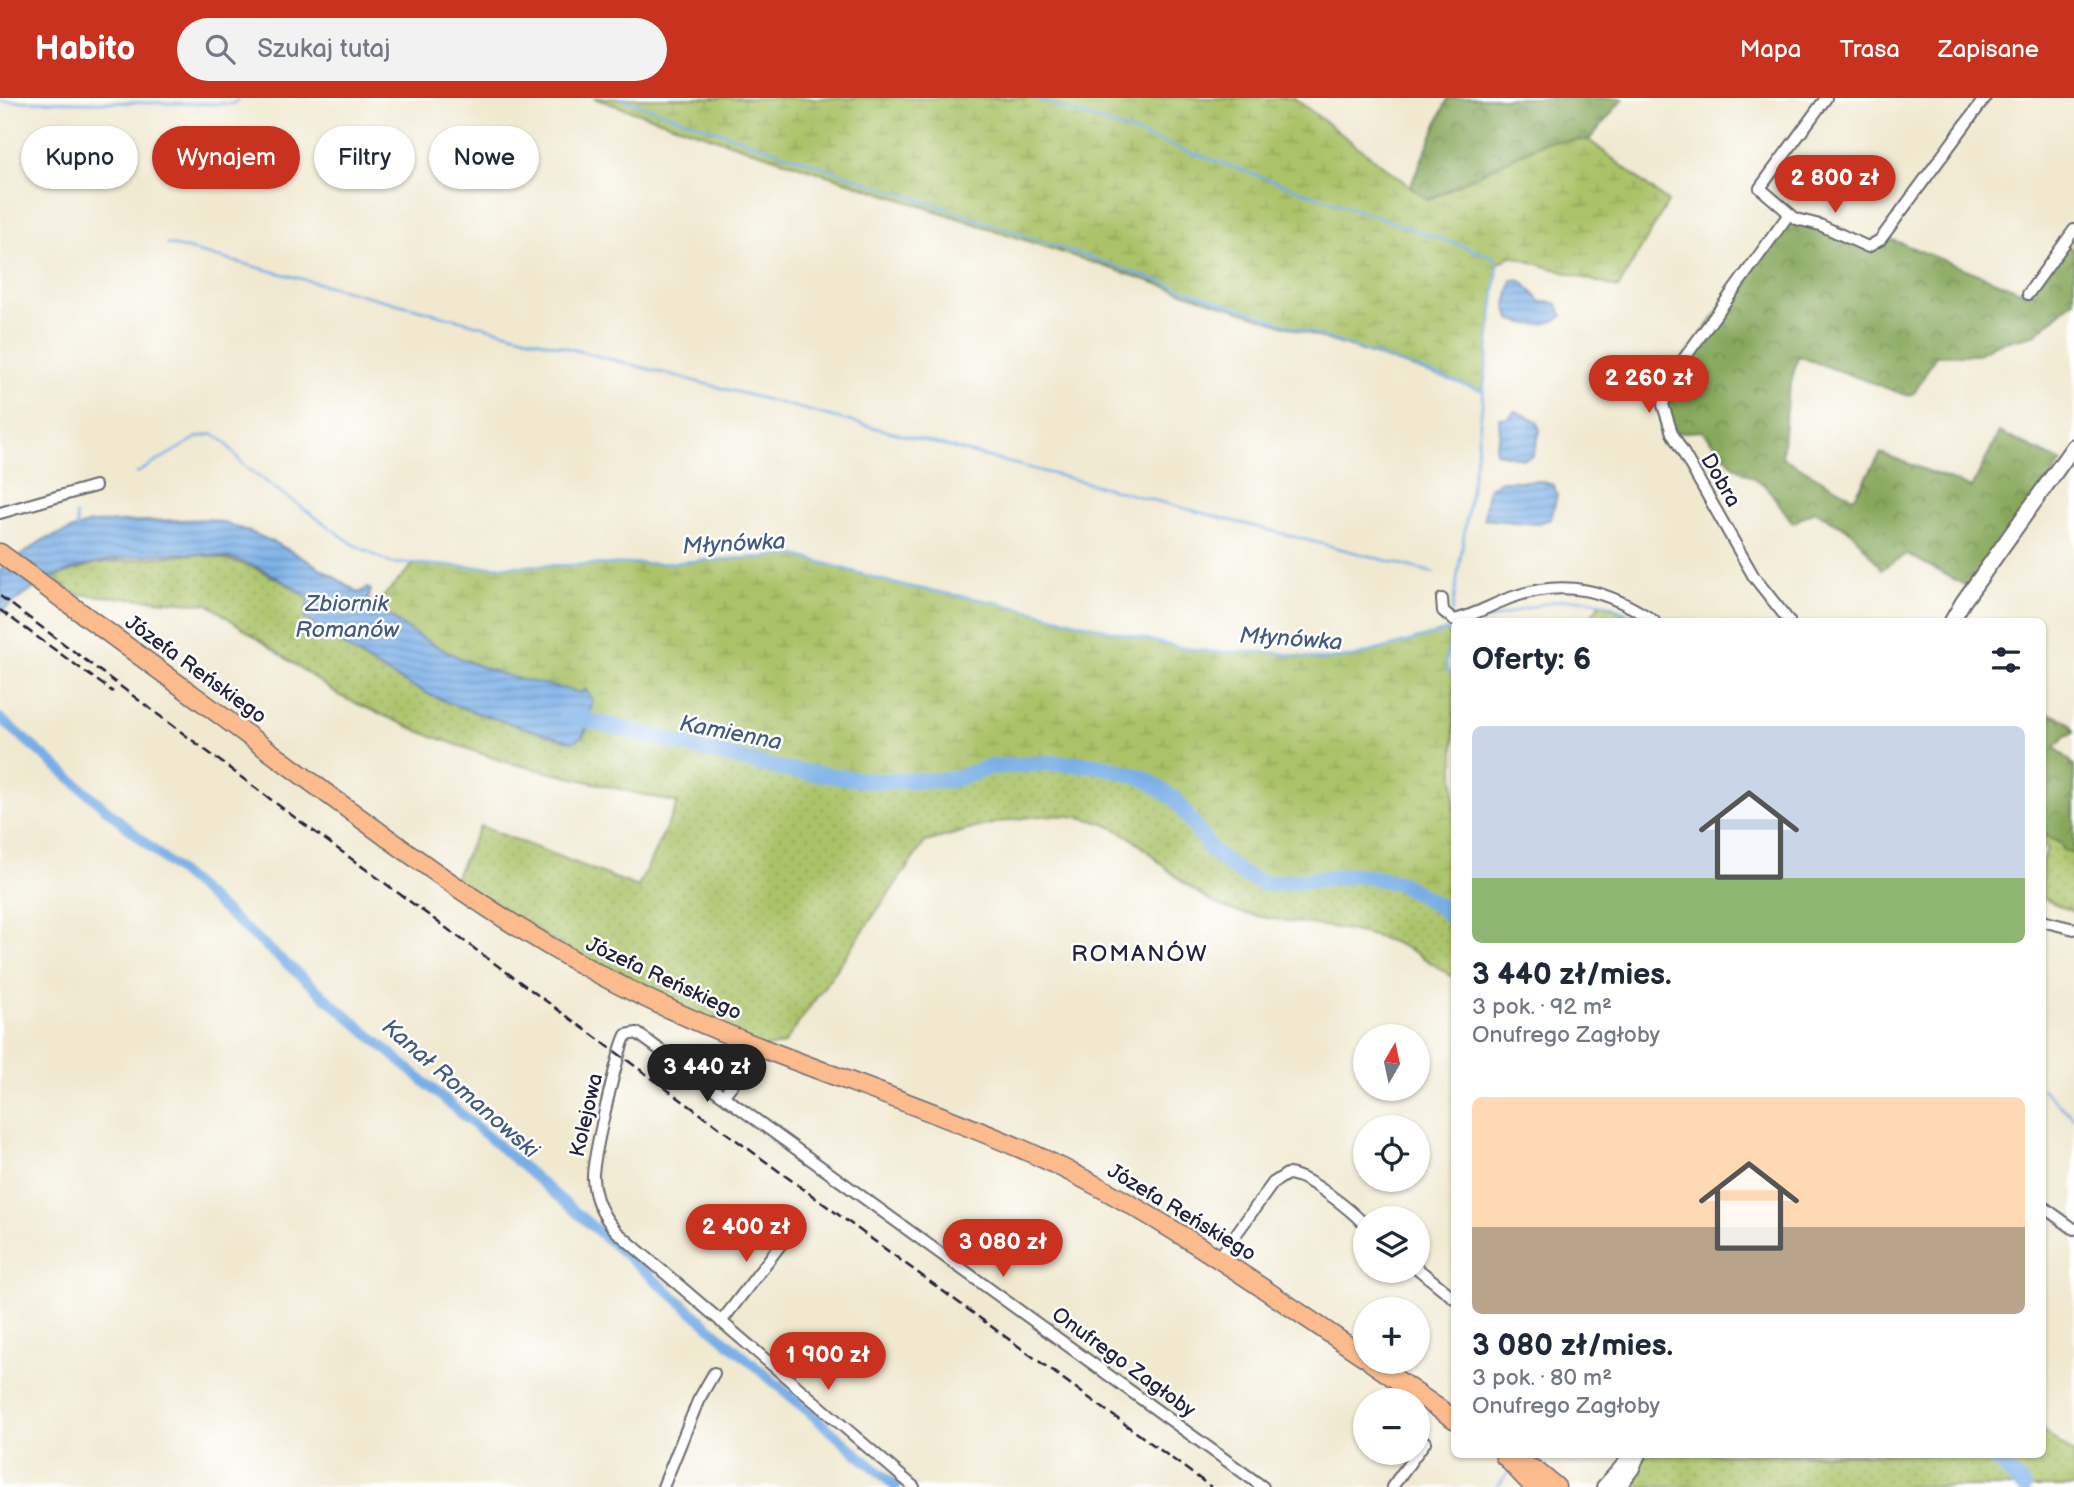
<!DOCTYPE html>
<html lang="pl">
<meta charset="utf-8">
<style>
body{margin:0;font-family:"Balsamiq Sans",sans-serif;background:#f2f2f3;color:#1f2937;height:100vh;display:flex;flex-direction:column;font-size:26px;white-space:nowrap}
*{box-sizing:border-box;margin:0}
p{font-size:23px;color:#747a83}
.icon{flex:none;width:38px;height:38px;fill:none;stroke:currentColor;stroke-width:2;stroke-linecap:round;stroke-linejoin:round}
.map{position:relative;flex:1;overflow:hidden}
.details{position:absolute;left:1451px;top:520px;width:595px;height:840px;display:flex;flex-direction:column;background:#fff;border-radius:10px;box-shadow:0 2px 5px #0004}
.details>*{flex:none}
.hud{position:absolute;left:21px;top:28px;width:665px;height:63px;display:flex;gap:14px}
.needle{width:46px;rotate:9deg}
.fabs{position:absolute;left:1353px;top:926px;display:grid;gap:14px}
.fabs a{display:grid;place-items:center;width:77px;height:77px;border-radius:50%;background:#fff;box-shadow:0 2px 5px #0004;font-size:35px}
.price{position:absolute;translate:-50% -60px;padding:0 16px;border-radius:24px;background:#c8321e;color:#fff;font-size:23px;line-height:46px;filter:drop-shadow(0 2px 4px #0008)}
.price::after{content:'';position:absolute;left:50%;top:42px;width:21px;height:16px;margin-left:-10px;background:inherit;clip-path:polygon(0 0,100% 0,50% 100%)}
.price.current{background:#222;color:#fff}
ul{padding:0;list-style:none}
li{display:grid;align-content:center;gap:14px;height:371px;padding:0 21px}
li span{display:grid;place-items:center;height:217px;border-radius:10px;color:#555}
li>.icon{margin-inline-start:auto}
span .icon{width:126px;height:126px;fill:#fffc;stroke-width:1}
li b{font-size:30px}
h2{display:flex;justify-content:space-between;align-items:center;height:84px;padding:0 21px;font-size:30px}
.chip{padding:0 24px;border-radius:32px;background:#fff;box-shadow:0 2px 5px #0004;font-size:24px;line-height:63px}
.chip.current{background:#c8321e;color:#fff}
header{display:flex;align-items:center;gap:42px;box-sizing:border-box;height:98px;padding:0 35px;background:#c8321e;color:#fff}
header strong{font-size:33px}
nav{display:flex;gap:38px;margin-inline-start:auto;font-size:24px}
.search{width:490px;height:63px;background:#f2f2f3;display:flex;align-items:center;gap:18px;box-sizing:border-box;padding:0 24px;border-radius:38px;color:#747a83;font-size:26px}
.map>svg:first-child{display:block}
.green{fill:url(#green-dots);stroke:#667251;stroke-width:2}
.forest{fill:url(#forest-crowns);stroke:#54654c;stroke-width:2}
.wetland{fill:url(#wetland-marsh);stroke:#667251;stroke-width:2}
.water{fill:url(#water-rules);stroke:#4d6890;stroke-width:2}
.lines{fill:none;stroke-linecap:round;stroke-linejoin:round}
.stream{stroke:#78aee6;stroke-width:2.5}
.canal{stroke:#78aee6;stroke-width:10}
.river{stroke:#78aee6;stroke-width:16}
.minor-casing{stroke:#6a686f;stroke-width:14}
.tertiary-casing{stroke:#6a686f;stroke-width:18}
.primary-casing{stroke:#6a686f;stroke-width:21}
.minor{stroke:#fff;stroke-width:10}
.tertiary{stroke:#fff;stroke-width:14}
.primary{stroke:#fbbb8d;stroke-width:18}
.rail{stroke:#22223b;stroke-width:2.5;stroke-dasharray:10 5;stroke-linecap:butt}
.labels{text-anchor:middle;stroke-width:5;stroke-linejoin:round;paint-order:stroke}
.street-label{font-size:21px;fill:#22223b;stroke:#fff}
.water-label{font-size:23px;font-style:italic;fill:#445a7f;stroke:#fff}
.neighbourhood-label{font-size:23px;letter-spacing:2px;fill:#22223b;stroke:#fff}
</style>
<header>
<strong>Habito</strong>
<div class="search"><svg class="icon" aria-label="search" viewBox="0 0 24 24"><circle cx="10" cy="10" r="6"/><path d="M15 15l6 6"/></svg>Szukaj tutaj</div>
<nav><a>Mapa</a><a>Trasa</a><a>Zapisane</a></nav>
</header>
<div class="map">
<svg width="2074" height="1389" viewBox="0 0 2074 1389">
<defs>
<pattern id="green-dots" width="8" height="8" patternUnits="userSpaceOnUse" patternTransform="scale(1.75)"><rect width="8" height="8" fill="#aac267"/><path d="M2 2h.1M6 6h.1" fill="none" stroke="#92a65a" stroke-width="1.8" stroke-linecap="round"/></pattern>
<pattern id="forest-crowns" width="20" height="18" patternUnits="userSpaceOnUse" patternTransform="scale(1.75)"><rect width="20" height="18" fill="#87a85c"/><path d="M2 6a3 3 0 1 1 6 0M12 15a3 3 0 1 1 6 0" fill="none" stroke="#6e884d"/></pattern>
<pattern id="wetland-marsh" width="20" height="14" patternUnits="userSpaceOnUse" patternTransform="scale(1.75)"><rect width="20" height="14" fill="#aac267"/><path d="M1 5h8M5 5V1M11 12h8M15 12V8" fill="none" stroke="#92a65a"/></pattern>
<pattern id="water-rules" width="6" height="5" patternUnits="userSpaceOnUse" patternTransform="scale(1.75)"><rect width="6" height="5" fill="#78aee6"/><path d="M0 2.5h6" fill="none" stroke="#628dbc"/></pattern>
</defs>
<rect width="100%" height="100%" fill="#fff"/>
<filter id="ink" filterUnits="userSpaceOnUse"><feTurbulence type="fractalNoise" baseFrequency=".0143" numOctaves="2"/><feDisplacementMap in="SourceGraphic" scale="14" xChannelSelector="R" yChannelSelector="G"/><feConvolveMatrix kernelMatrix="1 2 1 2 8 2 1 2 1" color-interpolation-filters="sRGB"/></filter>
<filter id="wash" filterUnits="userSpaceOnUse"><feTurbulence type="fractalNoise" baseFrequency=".00686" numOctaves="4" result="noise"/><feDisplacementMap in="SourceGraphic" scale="28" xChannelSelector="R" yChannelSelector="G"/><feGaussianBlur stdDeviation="1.57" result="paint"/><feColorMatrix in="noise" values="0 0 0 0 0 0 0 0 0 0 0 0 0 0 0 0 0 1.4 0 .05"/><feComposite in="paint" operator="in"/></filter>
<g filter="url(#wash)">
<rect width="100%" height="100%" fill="#f0e9d0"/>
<!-- green -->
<path class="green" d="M193 456C241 461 269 474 309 500L584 637 592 623 781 671 872 683 950 682 991 669 1051 665 1097 667 1144 680 1176 702 1212 753 1240 775 1266 786 1360 777 1400 785 1440 809 1454 822V880C1438 870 1422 857 1404 849 1352 825 1293 828 1238 814 1205 806 1171 775 1146 752 1080 692 1001 724 925 744L784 946 762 950 711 930 452 786 480 728 638 789 678 705 502 663 421 634 340 598 208 506 74 496 53 479 97 465Z
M1601 504 1638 523H1588Z
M2044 735 2074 754V814L2042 800V762L2048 750 2042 748Z
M2042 1332 2074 1356V1389H1618L1643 1356H2042Z"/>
<!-- forest -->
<path class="forest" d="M1448 0H1624L1589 42 1544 44 1428 102 1410 89Z
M1789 116 1859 147 1883 138 2028 196 2065 145 2074 152V202L2036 236 1997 246 1976 257H1936L1915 294 1908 298 1798 258 1787 301 1782 359 1854 400 1881 355 1972 390 1999 334 2062 364 1972 491 1907 456 1882 471 1852 434 1814 413 1793 425 1766 388 1734 368 1702 333 1672 335 1664 315 1670 280Z
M2042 614C2055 618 2072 620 2074 635L2065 638 2055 649 2074 667V755L2063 752 2061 746 2042 736Z"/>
<!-- wetland -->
<path class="wetland" d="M593 0H1294L1428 102 1545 44 1589 42 1668 104 1618 190 1511 158 1498 166 1483 293Z
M796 457 896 486 999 505 1177 549 1212 554H1272L1321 562 1353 559 1448 532C1457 550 1435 563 1454 578V822L1440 809 1400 785 1360 777 1266 786 1240 775 1212 753 1176 702 1144 680 1097 667 1051 665 992 669 950 682 872 683 781 671 482 597 357 526 414 466 476 469 664 465Z"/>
<!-- water -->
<path class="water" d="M1512 182 1522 183 1541 204 1556 205 1563 218C1544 230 1530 228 1510 221L1506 207Z
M1515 313 1537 323 1540 333 1533 358 1523 361 1497 355 1495 350 1500 336 1499 320H1508Z
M1501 383H1540L1554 387 1557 397 1551 421 1536 426 1484 421 1488 391Z
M209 421C266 435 311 463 359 495L367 490 371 492 368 502C411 538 465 567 519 581 540 586 561 589 582 595L585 591 593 602 584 637 573 644C530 631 486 620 444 603 393 582 348 552 304 520L309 500C285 484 257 465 228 460 180 450 98 458 54 479 35 487 17 503 0 514V472L43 442 90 425Z"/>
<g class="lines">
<!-- stream -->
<path class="stream" d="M620 0 1483 293
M1033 0 1493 159 1498 166 1477 352 1452 514
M0 3 234 6 238 0
M167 146 1434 475
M137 375 198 339 213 336 225 344 244 368 353 446 390 465 476 469 664 465 796 457 896 486 999 505 1177 549 1212 554H1272L1321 562 1353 559 1454 531
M76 417 77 431
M1483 523C1538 509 1584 482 1638 523
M1450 549C1444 561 1443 569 1454 578
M2042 991 2074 1020
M1497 1389 1510 1372"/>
<!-- canal -->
<path class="canal" d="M0 620 896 1389"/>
<!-- river -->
<path class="river" d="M567 617 781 671 872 683 950 682 991 669 1051 665 1097 667 1144 680 1176 702 1212 753 1240 775 1266 786 1360 777 1400 785 1440 809 1454 822
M1991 1356 2024 1389"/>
</g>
</g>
<g filter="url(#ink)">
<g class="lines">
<defs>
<path id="minor" d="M1826 0 1760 90 1796 121 1820 127 1868 149 1880 142 1985 0
M1789 116 1670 280 1663 307 1672 335 1754 479 1789 523
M2028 196 2074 132
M0 415 95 388
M1442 501 1443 513 1454 522C1473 518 1491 507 1510 500 1565 480 1608 492 1654 523
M2042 823 2074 831
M762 950 723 998 637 935 626 937C618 952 592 1063 593 1080 594 1101 603 1119 617 1134L914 1389
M723 998 1263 1389
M2042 1108 2074 1131
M1218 1161 1273 1085 1287 1076C1307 1076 1351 1112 1365 1127
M1418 1171 1454 1200
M721 1224 795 1128
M663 1389 698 1303 714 1275
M1392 1389 1425 1344"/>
<path id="tertiary" d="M1952 523 1963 504 2074 348
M1604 1389 1634 1356
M1618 1389 1632 1370 1638 1356"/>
<path id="primary" d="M0 455C101 530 202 603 303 678 398 748 491 818 595 874 734 950 887 991 1031 1055 1150 1109 1257 1187 1365 1259
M1371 1264 1454 1321
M1505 1359 1535 1372 1556 1389
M1510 1364 1534 1389"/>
</defs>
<!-- minor casing -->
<use href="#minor" class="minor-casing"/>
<!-- tertiary casing -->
<use href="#tertiary" class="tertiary-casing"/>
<!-- primary casing -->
<use href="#primary" class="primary-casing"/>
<!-- minor -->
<use href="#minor" class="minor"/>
<!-- tertiary -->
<use href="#tertiary" class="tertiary"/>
<!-- primary -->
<use href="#primary" class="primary"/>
<!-- rail -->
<path class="rail" d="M0 498 297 721 1211 1389
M0 512 113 594"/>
</g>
</g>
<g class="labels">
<!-- street labels -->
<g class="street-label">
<text transform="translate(1721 382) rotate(60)" y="7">Dobra</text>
<text transform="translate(196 571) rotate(36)" y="7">Józefa Reńskiego</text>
<text transform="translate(664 880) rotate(25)" y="7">Józefa Reńskiego</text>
<text transform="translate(586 1017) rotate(-77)" y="7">Kolejowa</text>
<text transform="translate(1182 1114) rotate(31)" y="7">Józefa Reńskiego</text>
<text transform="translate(1124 1264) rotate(36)" y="7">Onufrego Zagłoby</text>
</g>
<!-- water labels -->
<g class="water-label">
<text transform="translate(734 445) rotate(-3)" y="8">Młynówka</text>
<text x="347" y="513">Zbiornik<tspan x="347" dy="26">Romanów</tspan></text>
<text transform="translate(1291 540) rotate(4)" y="8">Młynówka</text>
<text transform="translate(731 634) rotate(11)" y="8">Kamienna</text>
<text transform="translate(461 990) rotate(41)" y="8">Kanał Romanowski</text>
</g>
<!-- neighbourhood labels -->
<g class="neighbourhood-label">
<text x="1140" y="863">ROMANÓW</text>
</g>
</g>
</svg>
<div class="fabs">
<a><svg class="needle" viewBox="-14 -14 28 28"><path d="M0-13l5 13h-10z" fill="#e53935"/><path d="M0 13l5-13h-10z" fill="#747a83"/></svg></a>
<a><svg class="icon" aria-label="locate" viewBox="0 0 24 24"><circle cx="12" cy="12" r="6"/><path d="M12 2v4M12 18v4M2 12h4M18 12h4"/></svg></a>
<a><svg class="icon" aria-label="layers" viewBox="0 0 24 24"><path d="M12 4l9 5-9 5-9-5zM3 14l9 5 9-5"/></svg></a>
<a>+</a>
<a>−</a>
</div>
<b class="price" style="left:1835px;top:117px">2 800 zł</b>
<b class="price" style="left:1649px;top:317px">2 260 zł</b>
<b class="price current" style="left:707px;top:1006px">3 440 zł</b>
<b class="price" style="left:746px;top:1166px">2 400 zł</b>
<b class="price" style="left:1003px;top:1181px">3 080 zł</b>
<b class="price" style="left:828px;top:1294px">1 900 zł</b>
<div class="hud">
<a class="chip">Kupno</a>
<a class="chip current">Wynajem</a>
<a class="chip">Filtry</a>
<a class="chip">Nowe</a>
</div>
<section class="details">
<h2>Oferty: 6<svg class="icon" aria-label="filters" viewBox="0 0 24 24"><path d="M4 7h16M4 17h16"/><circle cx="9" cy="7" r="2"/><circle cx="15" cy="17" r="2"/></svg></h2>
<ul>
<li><span style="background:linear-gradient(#c9d6e8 70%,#8fb573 0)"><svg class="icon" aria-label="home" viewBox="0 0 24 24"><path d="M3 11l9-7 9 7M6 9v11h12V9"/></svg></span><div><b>3 440 zł/mies.</b><p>3 pok. · 92 m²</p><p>Onufrego Zagłoby</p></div></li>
<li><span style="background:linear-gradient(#ffd9b3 60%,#b9a48a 0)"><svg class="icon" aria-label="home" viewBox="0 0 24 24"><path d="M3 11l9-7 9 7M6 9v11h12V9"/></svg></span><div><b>3 080 zł/mies.</b><p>3 pok. · 80 m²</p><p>Onufrego Zagłoby</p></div></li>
</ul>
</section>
</div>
